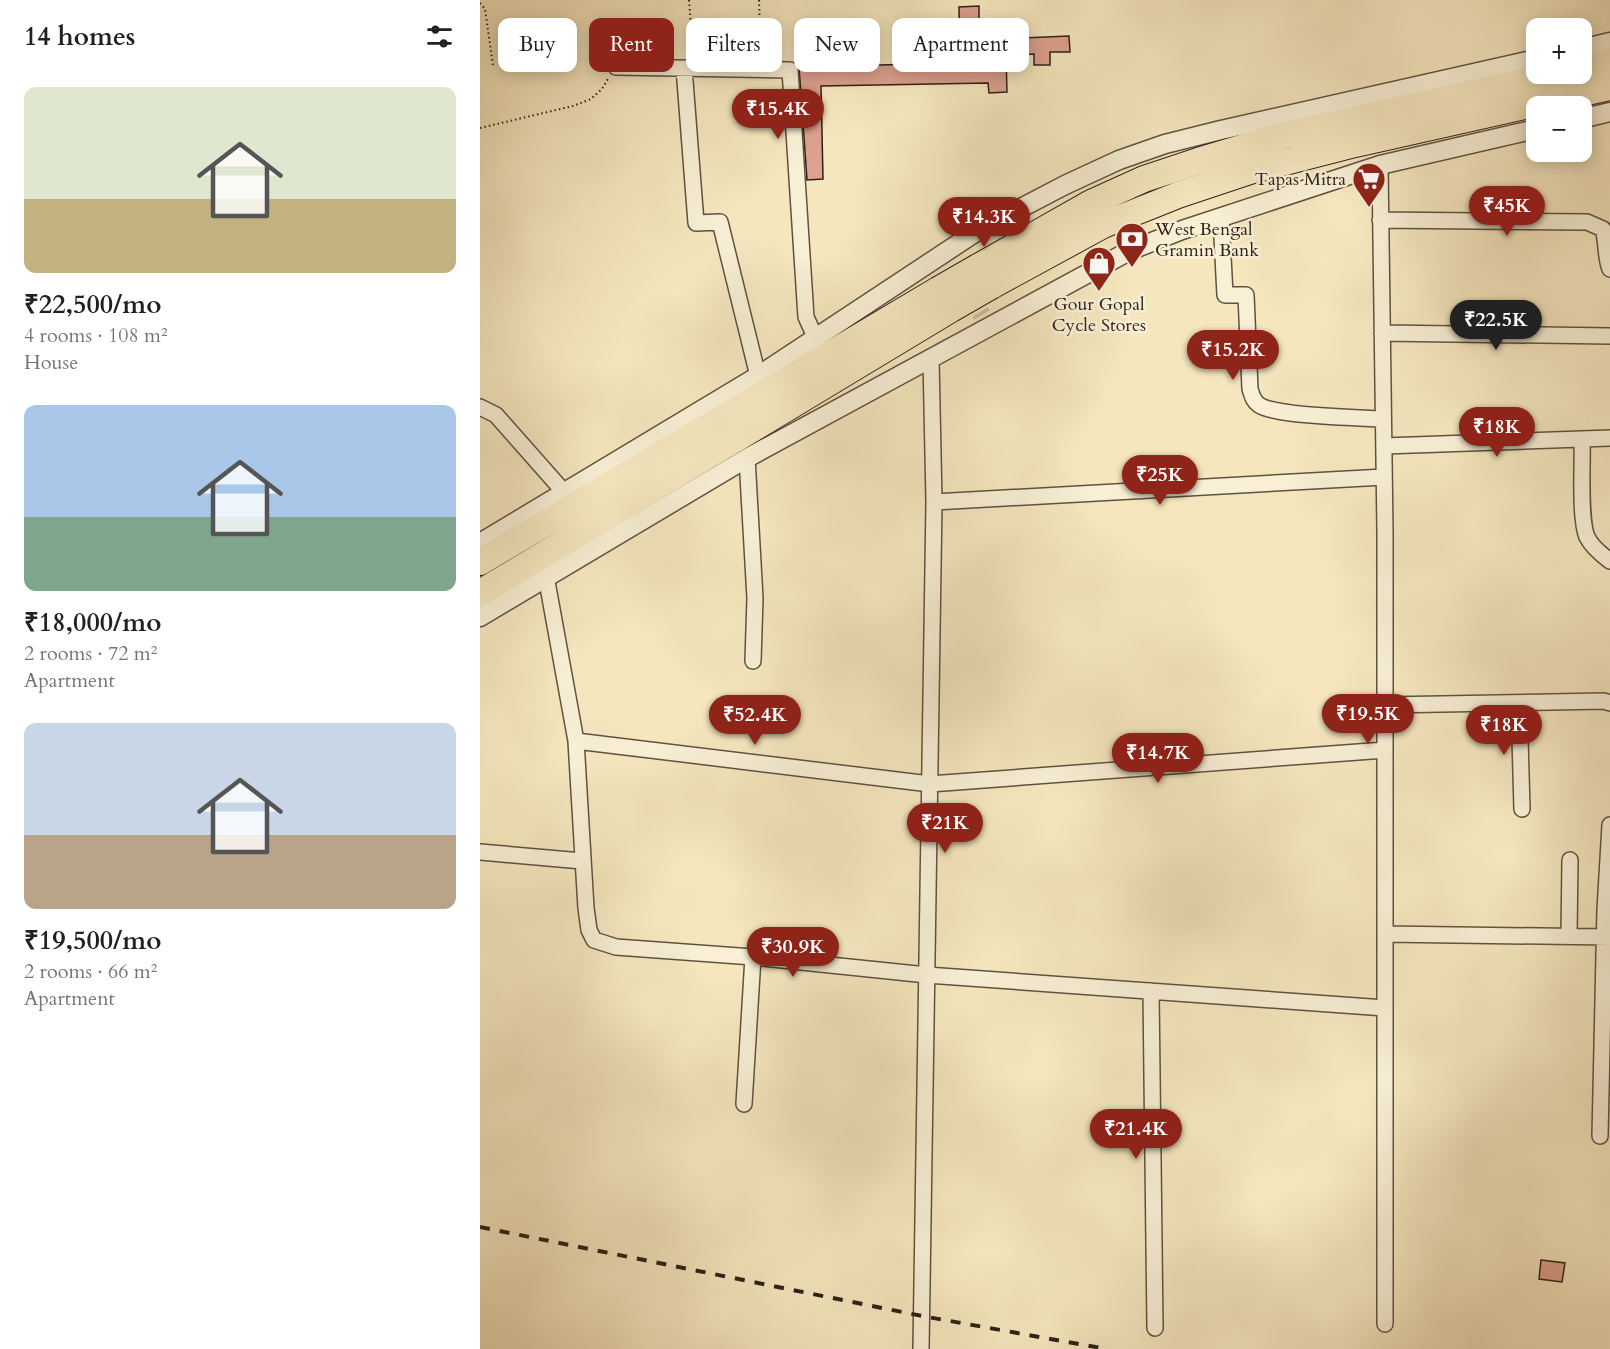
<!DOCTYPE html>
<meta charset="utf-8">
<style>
body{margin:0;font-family:Cardo,serif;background:#f2f2f2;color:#202124;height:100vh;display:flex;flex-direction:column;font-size:22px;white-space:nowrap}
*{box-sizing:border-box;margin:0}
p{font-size:20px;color:#757577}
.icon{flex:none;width:33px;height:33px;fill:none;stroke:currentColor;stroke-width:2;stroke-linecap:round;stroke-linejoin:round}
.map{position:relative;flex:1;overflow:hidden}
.panel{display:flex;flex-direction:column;background:#fff;width:480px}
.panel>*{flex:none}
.banner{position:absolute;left:18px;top:18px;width:570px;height:54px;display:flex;gap:12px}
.controls{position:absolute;left:1046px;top:18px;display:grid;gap:12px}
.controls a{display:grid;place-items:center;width:66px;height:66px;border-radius:12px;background:#fff;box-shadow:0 3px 15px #0003;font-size:30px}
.price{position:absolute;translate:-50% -51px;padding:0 14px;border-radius:21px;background:#8f2418;color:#fff;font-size:20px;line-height:39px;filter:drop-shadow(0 2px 3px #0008)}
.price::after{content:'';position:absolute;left:50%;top:36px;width:18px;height:14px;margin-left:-9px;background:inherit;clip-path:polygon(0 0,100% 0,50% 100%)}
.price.on{background:#222;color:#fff}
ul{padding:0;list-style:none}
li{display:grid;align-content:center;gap:12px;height:318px;padding:0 24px}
li span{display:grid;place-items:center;height:186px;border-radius:12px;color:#555}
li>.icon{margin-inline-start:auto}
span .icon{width:108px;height:108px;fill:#fffc;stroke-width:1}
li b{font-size:26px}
h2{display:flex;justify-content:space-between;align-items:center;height:72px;padding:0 24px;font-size:26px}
.pill{padding:0 21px;border-radius:12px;background:#fff;box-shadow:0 3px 15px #0003;font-size:21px;line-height:54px}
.pill.on{background:#8f2418;color:#fff}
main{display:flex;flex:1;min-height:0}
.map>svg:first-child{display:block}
.building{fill:#dda18e;stroke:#2d2118;stroke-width:1.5}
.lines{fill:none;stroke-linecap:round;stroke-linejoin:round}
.tertiary-tunnel{stroke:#cdbf9d;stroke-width:18;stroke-dasharray:18 9;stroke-linecap:butt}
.minor-casing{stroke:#5f5242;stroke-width:18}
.tertiary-casing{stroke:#5f5242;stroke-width:21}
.trunk-casing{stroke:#2d2118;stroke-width:28}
.path{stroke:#2d2118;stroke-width:2;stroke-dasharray:1.5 3;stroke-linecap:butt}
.minor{stroke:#f8efd5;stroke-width:15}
.tertiary{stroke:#f8efd5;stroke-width:18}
.trunk{stroke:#f5e6be;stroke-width:26}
.rail{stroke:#2d2118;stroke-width:4;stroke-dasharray:10 10;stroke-linecap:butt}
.trunk-bridge-casing{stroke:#2d2118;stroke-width:28;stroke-linecap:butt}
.trunk-bridge{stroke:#f5e6be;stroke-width:26}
.labels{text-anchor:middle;stroke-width:5;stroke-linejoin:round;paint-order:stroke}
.poi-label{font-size:18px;fill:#2d2118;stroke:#f8efd5;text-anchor:end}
</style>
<main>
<section class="panel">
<h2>14 homes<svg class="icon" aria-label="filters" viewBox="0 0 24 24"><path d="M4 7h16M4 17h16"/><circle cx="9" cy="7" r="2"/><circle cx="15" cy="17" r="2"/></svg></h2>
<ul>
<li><span style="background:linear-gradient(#dfe7d0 60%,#c2b280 0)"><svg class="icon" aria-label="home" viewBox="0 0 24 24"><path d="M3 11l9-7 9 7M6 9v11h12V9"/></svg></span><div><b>₹22,500/mo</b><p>4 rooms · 108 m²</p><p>House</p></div></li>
<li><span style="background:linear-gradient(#a9c7e8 60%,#7fa58c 0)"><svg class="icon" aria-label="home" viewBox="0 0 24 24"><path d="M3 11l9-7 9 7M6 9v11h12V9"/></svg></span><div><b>₹18,000/mo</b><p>2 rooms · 72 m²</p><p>Apartment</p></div></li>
<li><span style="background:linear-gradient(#c9d6e8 60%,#b9a48a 0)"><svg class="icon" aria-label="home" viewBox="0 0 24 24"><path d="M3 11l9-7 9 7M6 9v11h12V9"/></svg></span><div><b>₹19,500/mo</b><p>2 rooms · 66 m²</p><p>Apartment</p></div></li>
</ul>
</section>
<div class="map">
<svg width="1130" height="1349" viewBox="0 0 1130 1349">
<rect width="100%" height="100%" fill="#f5e6be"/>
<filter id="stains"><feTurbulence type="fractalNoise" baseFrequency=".00333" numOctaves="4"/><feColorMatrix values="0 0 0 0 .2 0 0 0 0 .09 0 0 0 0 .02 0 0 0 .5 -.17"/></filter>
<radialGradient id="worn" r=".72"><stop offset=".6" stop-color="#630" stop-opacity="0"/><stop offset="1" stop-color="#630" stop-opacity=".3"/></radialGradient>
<!-- building -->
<path class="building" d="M499 6V40L589 36 590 52H570V65H554V54L526 55 527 92 509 93 508 83 341 86 343 179 327 180 319 67 480 63 479 7Z
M1061 1260 1085 1263 1082 1282 1059 1279Z"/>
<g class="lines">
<!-- tertiary-tunnel -->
<path class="tertiary-tunnel" d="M486 289 502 315"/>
<defs>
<path id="minor" d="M136 67 310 70 326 317 336 339
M204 68 216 223 240 222 278 376
M900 165 905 532V1324
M741 218 745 295H766L770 389C772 395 773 401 779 405 795 416 879 418 903 419
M900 220 1107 222 1123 229C1127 242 1125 257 1130 269
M902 333 1130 336
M0 407 16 415 84 492
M1102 439C1103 462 1099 518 1107 537 1112 547 1122 555 1130 561
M904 446 1130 438
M267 458 275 598 273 661
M454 502 904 477
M66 576 96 741 106 908 109 930 114 940 136 947 273 957 447 975 905 1008
M1039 703 1042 809
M905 705 1124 701 1130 703
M96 741 450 784 905 750
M0 852 102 861
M905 934 1130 937
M1089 936 1090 860
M671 991 675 1328
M264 1104 273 957
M1120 1136 1125 910 1130 825
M441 1349 454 502 451 359"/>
<path id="tertiary" d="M1101 49 1130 42
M1101 119 1130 112
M0 543 278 376 499 230 585 185 639 160 685 144 741 130 1056 59
M0 617 267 458 649 251 702 230 900 165 1056 129"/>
<path id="trunk" d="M1101 69 1130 62
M498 267 611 203 664 179 718 161 805 135 1079 74
M511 286 623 225 698 195 770 171 875 144 1130 87
M0 562 458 290
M0 593 471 309"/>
</defs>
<!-- minor casing -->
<use href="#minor" class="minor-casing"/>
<!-- tertiary casing -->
<use href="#tertiary" class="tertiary-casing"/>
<!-- trunk casing -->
<use href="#trunk" class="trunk-casing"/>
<!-- path -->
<path class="path" d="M209 0 213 54
M279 0 281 55
M0 3 5 9 13 65
M0 128 93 106 111 99 122 89 128 79"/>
<!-- minor -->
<use href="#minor" class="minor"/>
<!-- tertiary -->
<use href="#tertiary" class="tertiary"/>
<!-- trunk -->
<use href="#trunk" class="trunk"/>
<!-- rail -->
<path class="rail" d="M0 1227 442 1316 627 1349"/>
<defs>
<path id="trunk-bridge" d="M458 290 498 267
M471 309 511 286"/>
</defs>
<!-- trunk-bridge casing -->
<use href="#trunk-bridge" class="trunk-bridge-casing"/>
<!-- trunk-bridge -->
<use href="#trunk-bridge" class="trunk-bridge"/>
</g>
<!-- icons -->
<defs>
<symbol id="supermarket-pin" viewBox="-11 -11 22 30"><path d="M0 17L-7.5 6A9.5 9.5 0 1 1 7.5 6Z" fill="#8f2418" stroke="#f8efd5"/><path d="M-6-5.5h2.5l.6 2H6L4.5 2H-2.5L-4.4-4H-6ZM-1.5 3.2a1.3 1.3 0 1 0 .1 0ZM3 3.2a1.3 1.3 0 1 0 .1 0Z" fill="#fff"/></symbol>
<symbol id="bank-pin" viewBox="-11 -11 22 30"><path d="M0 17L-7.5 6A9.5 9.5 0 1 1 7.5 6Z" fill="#8f2418" stroke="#f8efd5"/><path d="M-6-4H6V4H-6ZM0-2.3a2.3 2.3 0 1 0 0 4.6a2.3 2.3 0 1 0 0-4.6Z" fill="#fff"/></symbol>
<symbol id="shop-pin" viewBox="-11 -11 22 30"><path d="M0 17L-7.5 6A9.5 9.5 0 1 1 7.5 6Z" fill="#8f2418" stroke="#f8efd5"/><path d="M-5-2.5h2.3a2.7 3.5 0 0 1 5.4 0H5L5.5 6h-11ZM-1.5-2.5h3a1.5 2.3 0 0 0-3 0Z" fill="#fff"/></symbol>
</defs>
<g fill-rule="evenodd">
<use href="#supermarket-pin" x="870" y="160" width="38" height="52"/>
<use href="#bank-pin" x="633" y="220" width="38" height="52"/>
<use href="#shop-pin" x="600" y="244" width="38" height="52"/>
</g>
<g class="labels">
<!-- poi labels -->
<g class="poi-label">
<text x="866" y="185">Tapas Mitra</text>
<text x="675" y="235" text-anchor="start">West Bengal<tspan x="675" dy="21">Gramin Bank</tspan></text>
<text x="619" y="310" text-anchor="middle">Gour Gopal<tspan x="619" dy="21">Cycle Stores</tspan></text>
</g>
</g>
<rect width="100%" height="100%" filter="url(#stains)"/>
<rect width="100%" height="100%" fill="url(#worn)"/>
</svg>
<div class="controls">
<a>+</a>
<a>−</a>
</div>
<b class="price" style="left:298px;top:140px">₹15.4K</b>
<b class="price" style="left:1027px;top:237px">₹45K</b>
<b class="price" style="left:504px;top:248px">₹14.3K</b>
<b class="price on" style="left:1016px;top:351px">₹22.5K</b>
<b class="price" style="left:753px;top:381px">₹15.2K</b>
<b class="price" style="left:1017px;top:458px">₹18K</b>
<b class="price" style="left:680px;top:506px">₹25K</b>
<b class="price" style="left:888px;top:745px">₹19.5K</b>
<b class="price" style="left:275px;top:746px">₹52.4K</b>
<b class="price" style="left:1024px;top:756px">₹18K</b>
<b class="price" style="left:678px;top:784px">₹14.7K</b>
<b class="price" style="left:465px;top:854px">₹21K</b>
<b class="price" style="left:313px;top:978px">₹30.9K</b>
<b class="price" style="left:656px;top:1160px">₹21.4K</b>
<div class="banner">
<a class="pill">Buy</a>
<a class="pill on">Rent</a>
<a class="pill">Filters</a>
<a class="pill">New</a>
<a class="pill">Apartment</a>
</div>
</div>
</main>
